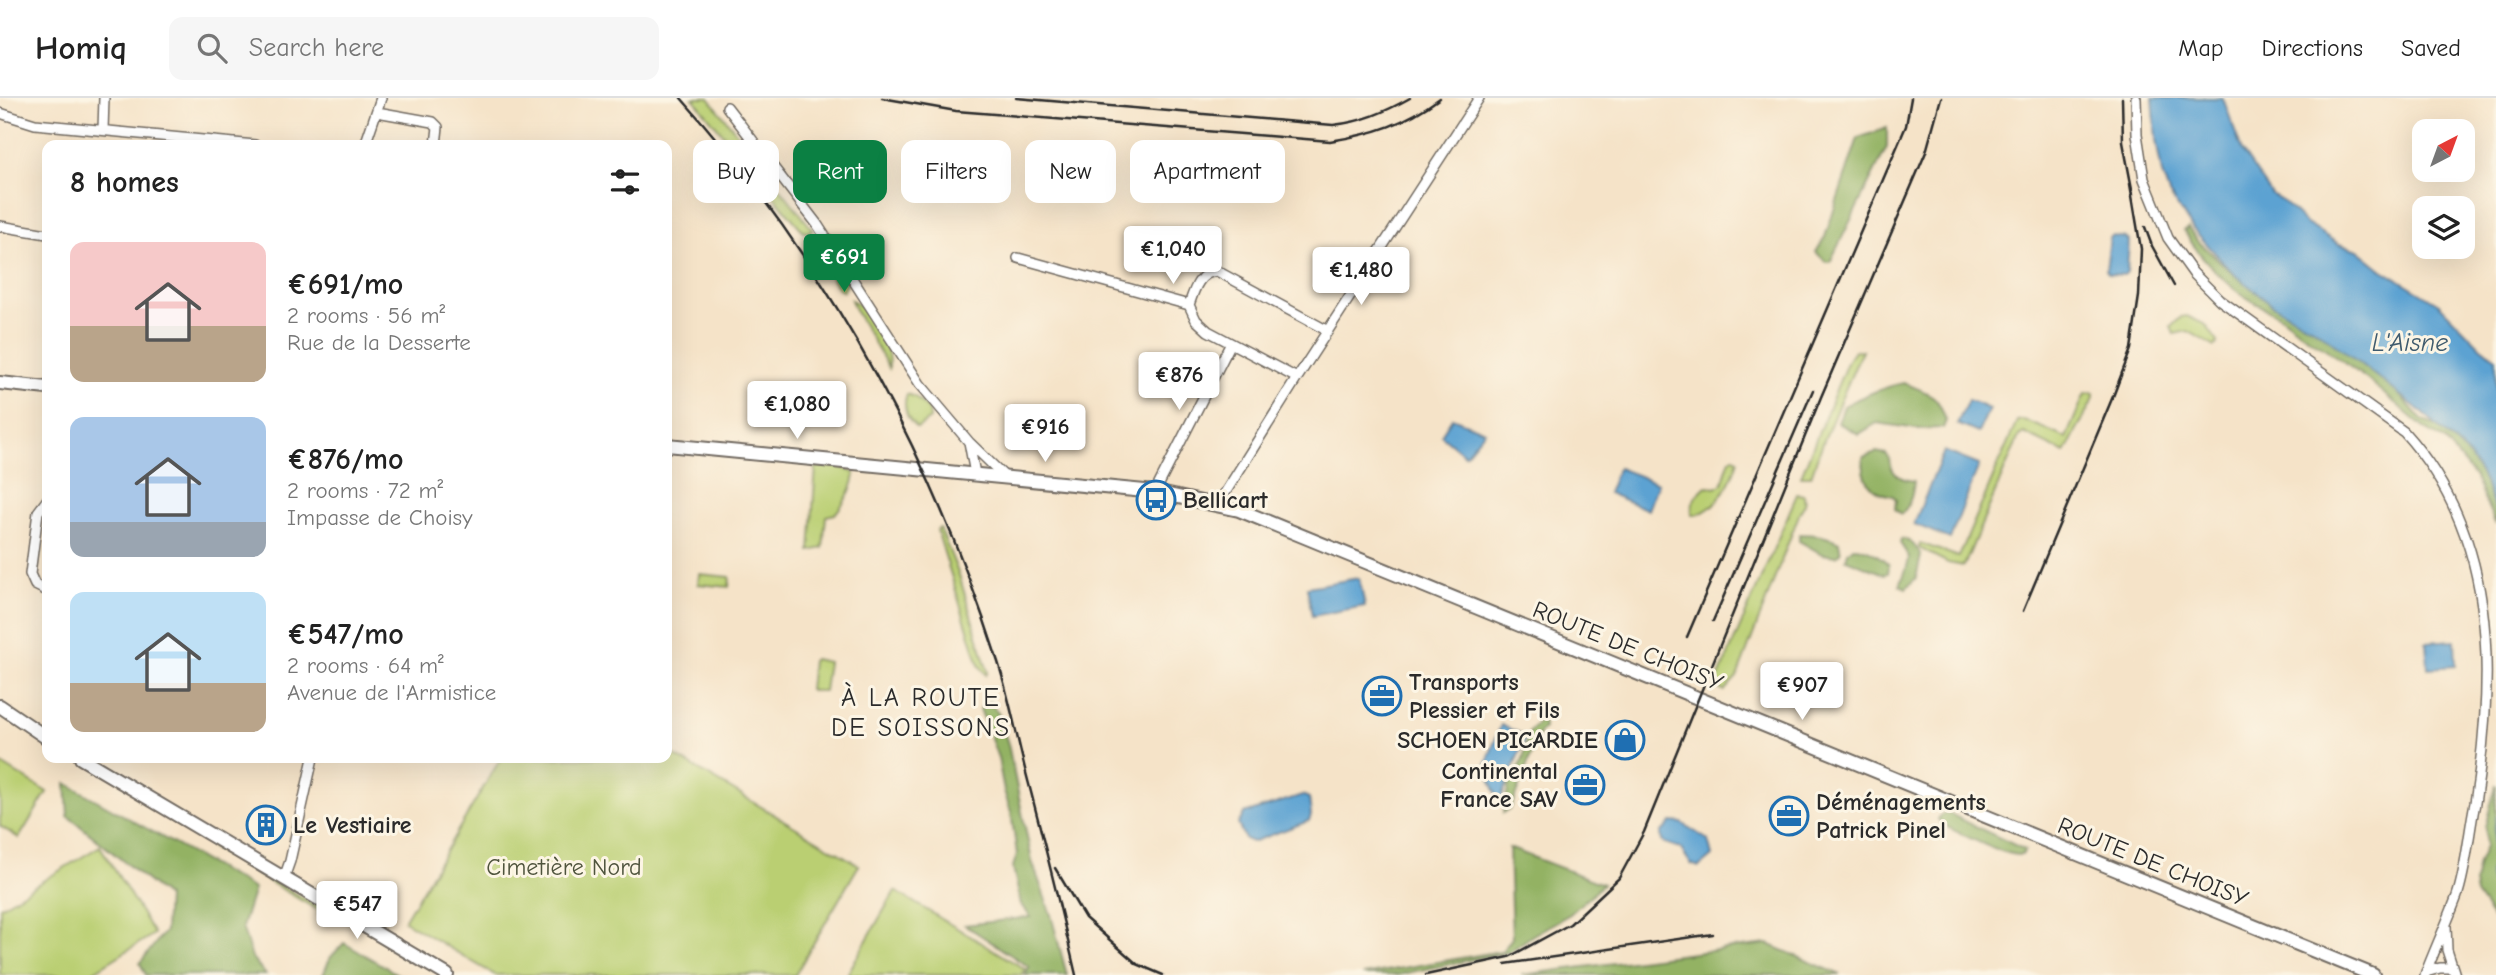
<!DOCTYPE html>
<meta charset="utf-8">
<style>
body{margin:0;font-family:"Comic Neue",sans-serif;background:#f6f6f6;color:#222;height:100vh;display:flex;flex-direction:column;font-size:26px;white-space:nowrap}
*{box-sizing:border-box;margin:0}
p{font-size:23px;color:#767676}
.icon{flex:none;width:38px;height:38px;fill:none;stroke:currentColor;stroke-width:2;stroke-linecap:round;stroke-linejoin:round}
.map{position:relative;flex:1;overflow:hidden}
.panel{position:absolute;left:42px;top:42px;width:630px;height:623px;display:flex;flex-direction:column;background:#fff;border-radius:14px;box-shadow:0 7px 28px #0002}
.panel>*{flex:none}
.top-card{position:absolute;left:693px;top:42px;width:665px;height:63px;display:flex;gap:14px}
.needle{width:46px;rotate:41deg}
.controls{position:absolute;left:2412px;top:21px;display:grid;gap:14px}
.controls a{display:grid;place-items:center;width:63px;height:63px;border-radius:14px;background:#fff;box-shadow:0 7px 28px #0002;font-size:35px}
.price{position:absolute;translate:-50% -60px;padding:0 16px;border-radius:7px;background:#fff;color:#222;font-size:23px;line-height:46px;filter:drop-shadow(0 2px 4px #0008)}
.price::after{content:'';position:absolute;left:50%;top:42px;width:21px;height:16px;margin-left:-10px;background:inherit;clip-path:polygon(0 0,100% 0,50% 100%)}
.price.current{background:#0b8043;color:#fff}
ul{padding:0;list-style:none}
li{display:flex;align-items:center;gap:21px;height:175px;padding:0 28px}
li span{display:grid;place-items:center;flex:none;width:196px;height:140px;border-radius:14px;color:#555}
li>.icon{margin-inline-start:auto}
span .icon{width:84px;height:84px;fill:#fffc;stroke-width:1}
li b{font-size:30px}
h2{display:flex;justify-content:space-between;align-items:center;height:84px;padding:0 28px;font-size:30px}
.tag{padding:0 24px;border-radius:14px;background:#fff;box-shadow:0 7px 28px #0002;font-size:24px;line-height:63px}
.tag.current{background:#0b8043;color:#fff}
header{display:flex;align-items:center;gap:42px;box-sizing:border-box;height:98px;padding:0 35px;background:#fff;border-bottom:2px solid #e0e0e0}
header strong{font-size:33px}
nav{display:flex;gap:38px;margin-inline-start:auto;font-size:24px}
.search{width:490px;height:63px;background:#f6f6f6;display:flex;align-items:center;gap:18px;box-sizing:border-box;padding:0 24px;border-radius:14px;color:#767676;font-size:26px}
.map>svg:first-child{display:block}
.green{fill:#bacf72;stroke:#727d4e;stroke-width:2}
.forest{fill:#93b264;stroke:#5f6e48;stroke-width:2}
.water{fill:#5ca2d2;stroke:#44667e;stroke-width:2}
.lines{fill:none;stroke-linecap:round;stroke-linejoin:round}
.minor-casing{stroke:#726b62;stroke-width:12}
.tertiary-casing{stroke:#726b62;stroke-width:16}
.secondary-casing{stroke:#726b62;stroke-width:16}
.minor{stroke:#fff;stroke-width:9}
.tertiary{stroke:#fff;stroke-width:12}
.secondary{stroke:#fff;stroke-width:12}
.rail{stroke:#2b2b2b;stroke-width:2.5}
.labels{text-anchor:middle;stroke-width:6;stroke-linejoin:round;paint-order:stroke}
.poi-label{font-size:24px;font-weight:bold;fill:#2b2b2b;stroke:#fcf5e5;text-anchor:start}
.street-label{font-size:24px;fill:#2b2b2b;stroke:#fcf5e5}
.park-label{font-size:24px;fill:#4f543d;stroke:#fcf5e5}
.water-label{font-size:26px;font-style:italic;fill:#3f5b6e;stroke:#fcf5e5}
.neighbourhood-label{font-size:26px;letter-spacing:2px;fill:#2b2b2b;stroke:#fcf5e5}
</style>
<header>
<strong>Homiq</strong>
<div class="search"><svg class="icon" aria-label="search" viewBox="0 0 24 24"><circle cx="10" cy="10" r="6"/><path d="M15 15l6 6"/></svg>Search here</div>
<nav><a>Map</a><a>Directions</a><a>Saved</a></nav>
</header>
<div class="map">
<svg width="2496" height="877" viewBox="0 0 2496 877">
<rect width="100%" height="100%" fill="#fcf5e5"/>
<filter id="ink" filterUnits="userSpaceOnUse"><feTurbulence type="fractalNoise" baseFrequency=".0143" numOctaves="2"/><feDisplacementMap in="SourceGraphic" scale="14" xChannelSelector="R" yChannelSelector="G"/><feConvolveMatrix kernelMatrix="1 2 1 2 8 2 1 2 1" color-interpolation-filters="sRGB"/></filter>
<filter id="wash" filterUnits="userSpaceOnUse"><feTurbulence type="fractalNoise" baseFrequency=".00686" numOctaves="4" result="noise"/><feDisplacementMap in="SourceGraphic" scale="28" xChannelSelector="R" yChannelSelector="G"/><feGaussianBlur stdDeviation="1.57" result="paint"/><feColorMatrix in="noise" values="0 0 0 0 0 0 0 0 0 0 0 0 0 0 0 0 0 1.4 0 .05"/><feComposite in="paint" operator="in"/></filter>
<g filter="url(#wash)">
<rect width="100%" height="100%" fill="#f5e3c8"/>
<!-- green -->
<path class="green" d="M693 0H709L803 119 812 131 810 134H804L792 120Z
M826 157 835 165 846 186 843 193 838 190 822 162Z
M851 202C874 213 890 246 889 270L855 212Z
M2187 218 2206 227 2218 244 2215 249 2188 233 2174 236 2171 229 2181 219Z
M1862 252C1845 294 1825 334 1811 378H1801L1848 262 1854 253Z
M2094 295V300L2065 355 2024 335 2019 338 1964 468 1948 465 1919 450 1920 445 1959 459 2017 323 2024 322 2066 340 2085 296Z
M907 296 915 299 929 312 930 321 917 330C907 323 902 308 907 296Z
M1734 359 1738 362C1733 382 1715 416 1692 417 1691 403 1696 397 1706 388L1716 390 1722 386 1730 361Z
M816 368 841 369 855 375C854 390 845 404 835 416L826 418 823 450 810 453Z
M1797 396 1804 397 1805 406 1800 414 1737 579 1724 593 1720 591 1717 583Z
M940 430 959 477 988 574 986 577 979 567 937 432Z
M699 476 730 479 729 489 698 486Z
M814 561 828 564 824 593H812L809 591 812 563Z
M667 653 859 767 795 877H495L404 823 501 660H667Z
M0 665 47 694 19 740 0 728Z
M213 747 326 813V815L318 816 319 813 211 749Z
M100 748 154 836 88 877H0V809Z
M895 793 1025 871 1021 877H851L848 875Z"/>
<!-- forest -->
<path class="forest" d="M1887 30V49L1830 164H1826L1816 154 1825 139 1858 40Z
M2188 130 2199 144 2236 178 2272 206 2321 235 2395 292 2423 323 2437 328 2469 358 2484 383 2496 415V427L2474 378 2444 342 2425 331 2368 282 2320 247C2306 240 2294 228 2281 219 2269 211 2255 206 2243 197 2220 180 2199 158 2184 133Z
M1904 285C1930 296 1938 295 1946 323L1943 330 1917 331 1877 325 1859 336 1838 325 1844 308C1860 299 1886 288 1904 285Z
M1876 354 1886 356 1890 361C1891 376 1899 381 1914 383 1913 394 1910 409 1901 416L1895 411 1896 402 1893 398C1869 395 1863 381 1863 359Z
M1799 436C1813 436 1826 437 1839 444L1841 455 1836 458 1822 456 1799 443Z
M1901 441C1912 442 1916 449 1921 458L1916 480 1906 490 1900 487C1903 478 1908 470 1909 459L1900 445Z
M1853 449C1866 449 1881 458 1889 467L1888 475 1884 476 1846 461 1848 454Z
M989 602 998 615 1008 646 1032 763 1051 817 1067 877H1025L1029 869 965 827 1031 819 1021 807 1013 769 1017 756 1011 714 1004 693 998 660 980 611Z
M1543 623 1544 630 1540 634 1510 712 1503 715 1509 686 1523 661 1529 634 1538 624Z
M66 685 254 791 242 829 252 860 266 877H146L140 865 165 833 167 799 68 718Z
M2496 687V825L2476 796 2474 786 2478 765 2485 749V729Z
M1942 716H1950L2025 752 2022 757C2003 758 1959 735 1941 726L1938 721Z
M1509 750 1603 786 1570 816 1533 837 1509 854 1397 877H1362L1502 853 1512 840Z
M344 845 399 877H323L330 860Z
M1768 846 1841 877H1521L1741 849Z"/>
<!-- water -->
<path class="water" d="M2153 0H2223L2242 53 2272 97 2285 105 2305 125 2339 146 2358 152 2383 172 2439 206 2481 249 2496 260V415L2484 383 2469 358 2423 315 2321 235 2272 206 2236 178 2193 131 2169 96 2162 76 2156 42Z
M2112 138 2126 140 2129 143 2127 174 2124 177 2109 176 2106 172 2110 140Z
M1968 302 1989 311 1978 335 1957 326Z
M1452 320 1485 333 1465 357 1441 337Z
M1944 353 1979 367 1950 441 1914 426Z
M1618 370 1658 385 1648 412 1608 395Z
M1359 480 1365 508 1312 518 1307 489Z
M2455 542 2456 568 2428 570 2426 544Z
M1501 627 1526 638 1501 700H1498L1485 669Z
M1302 697 1309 700 1311 717 1309 723 1252 744 1245 741 1238 726 1244 716Z
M2496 718V810L2490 777Z
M1671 724 1682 725 1708 742 1712 758 1699 769 1691 766 1680 750 1662 744 1661 735Z"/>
</g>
<g filter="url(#ink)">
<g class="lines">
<defs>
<path id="minor" d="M2136 0 2137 36 2144 81 2168 140 2193 175 2220 202 2404 334C2496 436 2496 570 2475 705 2469 733 2466 773 2457 798 2447 825 2435 851 2425 877
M727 9 817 126 920 286 969 344 975 376
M377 14 433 24 438 29 436 47
M0 15 35 26 255 47
M103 32 104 0
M365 47 381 0
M0 128 47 136
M1018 160 1189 207 1196 222 1208 233 1297 280
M1189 207C1194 192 1199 174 1217 173L1328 233
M970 345 1005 379
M1155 394 1230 247
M47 402 38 414 30 476 35 487 47 493
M1218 406 1297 280 1479 0
M284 780 290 763 313 660
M2446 828 2447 852 2455 877
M2426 874 2440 870H2452"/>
<path id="tertiary" d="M0 285 47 290
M667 347 1155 394 1239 412 2373 877"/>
<path id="secondary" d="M0 608 47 640
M81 660 447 877"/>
</defs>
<!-- minor casing -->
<use href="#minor" class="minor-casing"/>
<!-- tertiary casing -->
<use href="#tertiary" class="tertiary-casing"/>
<!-- secondary casing -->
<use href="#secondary" class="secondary-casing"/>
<!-- minor -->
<use href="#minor" class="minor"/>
<!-- tertiary -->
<use href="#tertiary" class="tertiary"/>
<!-- secondary -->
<use href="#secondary" class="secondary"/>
<!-- rail -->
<path class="rail" d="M681 0C826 163 931 355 998 564 1009 599 1016 635 1025 671 1043 740 1060 808 1076 877
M882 0 956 13 1330 43C1374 36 1405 26 1440 0
M1016 0 1333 27C1362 24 1385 14 1410 0
M2122 0 2123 44 2133 96
M2145 129 2152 148 2174 188
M2023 513 2114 296 2131 251 2139 198 2141 151 2130 86
M1713 523 1813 292
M1687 539 1906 28 1911 0
M1055 770 1085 820 1137 866 1163 877
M1505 866 1713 836
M1426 877 1509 859 1570 826 1619 780 1644 734 1821 299 1926 54 1941 0"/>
</g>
</g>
<!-- icons -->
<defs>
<symbol id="bus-ring" viewBox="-11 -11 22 22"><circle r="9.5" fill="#fcf5e5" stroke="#1f6fb2" stroke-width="1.5"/><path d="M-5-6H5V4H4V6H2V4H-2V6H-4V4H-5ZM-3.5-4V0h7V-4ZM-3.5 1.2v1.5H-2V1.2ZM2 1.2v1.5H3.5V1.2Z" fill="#1f6fb2"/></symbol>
<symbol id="office-ring" viewBox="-11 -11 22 22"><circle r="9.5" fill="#fcf5e5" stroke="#1f6fb2" stroke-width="1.5"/><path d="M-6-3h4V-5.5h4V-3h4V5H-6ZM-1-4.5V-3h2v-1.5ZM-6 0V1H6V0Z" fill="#1f6fb2"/></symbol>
<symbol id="shop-ring" viewBox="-11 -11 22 22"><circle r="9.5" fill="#fcf5e5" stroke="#1f6fb2" stroke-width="1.5"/><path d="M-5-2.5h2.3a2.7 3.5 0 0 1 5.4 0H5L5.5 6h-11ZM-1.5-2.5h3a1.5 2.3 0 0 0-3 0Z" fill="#1f6fb2"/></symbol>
<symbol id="building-ring" viewBox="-11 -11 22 22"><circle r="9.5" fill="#fcf5e5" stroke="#1f6fb2" stroke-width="1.5"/><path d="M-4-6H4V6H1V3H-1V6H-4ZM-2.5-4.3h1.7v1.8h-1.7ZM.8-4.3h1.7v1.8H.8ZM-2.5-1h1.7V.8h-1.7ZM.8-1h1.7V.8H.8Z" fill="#1f6fb2"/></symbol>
</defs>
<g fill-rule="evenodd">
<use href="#bus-ring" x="1134" y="380" width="44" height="44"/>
<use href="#office-ring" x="1360" y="576" width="44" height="44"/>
<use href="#shop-ring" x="1603" y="620" width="44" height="44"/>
<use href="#office-ring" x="1563" y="665" width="44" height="44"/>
<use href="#office-ring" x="1767" y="696" width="44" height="44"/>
<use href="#building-ring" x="244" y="705" width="44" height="44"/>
</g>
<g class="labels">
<!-- poi labels -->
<g class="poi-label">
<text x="1183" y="410">Bellicart</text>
<text x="1409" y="592">Transports<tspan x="1409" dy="28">Plessier et Fils</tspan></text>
<text x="1598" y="650" text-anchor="end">SCHOEN PICARDIE</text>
<text x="1558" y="681" text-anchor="end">Continental<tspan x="1558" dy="28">France SAV</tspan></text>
<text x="1816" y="712">Déménagements<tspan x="1816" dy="28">Patrick Pinel</tspan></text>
<text x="293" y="735">Le Vestiaire</text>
</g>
<!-- street labels -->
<g class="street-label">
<text transform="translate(1628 548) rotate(22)" y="8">ROUTE DE CHOISY</text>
<text transform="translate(2153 764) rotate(22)" y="8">ROUTE DE CHOISY</text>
</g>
<!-- park labels -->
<g class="park-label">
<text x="564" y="777">Cimetière Nord</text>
</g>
<!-- water labels -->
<g class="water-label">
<text x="2410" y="253">L'Aisne</text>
</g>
<!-- neighbourhood labels -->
<g class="neighbourhood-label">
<text x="921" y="608">À LA ROUTE<tspan x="921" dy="30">DE SOISSONS</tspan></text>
</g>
</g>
</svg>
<div class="controls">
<a><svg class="needle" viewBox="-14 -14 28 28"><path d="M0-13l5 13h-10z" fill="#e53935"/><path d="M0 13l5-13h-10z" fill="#767676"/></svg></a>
<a><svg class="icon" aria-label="layers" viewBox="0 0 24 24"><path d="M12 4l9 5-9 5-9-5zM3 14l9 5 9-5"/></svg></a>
</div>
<b class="price" style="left:1173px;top:188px">€1,040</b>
<b class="price current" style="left:844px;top:196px">€691</b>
<b class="price" style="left:1361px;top:209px">€1,480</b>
<b class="price" style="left:1179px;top:314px">€876</b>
<b class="price" style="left:797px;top:343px">€1,080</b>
<b class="price" style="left:1045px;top:366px">€916</b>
<b class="price" style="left:1802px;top:624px">€907</b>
<b class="price" style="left:357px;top:843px">€547</b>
<div class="top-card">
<a class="tag">Buy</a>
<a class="tag current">Rent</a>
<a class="tag">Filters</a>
<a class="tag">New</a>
<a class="tag">Apartment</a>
</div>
<section class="panel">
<h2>8 homes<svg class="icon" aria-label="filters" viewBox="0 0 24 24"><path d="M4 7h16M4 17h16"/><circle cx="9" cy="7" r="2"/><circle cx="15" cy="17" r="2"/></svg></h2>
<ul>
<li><span style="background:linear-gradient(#f6c9c9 60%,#b9a48a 0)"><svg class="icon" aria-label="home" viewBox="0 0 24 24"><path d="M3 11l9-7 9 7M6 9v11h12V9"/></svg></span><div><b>€691/mo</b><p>2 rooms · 56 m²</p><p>Rue de la Desserte</p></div></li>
<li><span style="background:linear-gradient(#a9c7e8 75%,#9aa5b1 0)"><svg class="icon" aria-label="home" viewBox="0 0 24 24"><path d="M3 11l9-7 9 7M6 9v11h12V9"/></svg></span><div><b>€876/mo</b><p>2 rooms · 72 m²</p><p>Impasse de Choisy</p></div></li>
<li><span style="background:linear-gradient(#bfe0f5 65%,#b9a48a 0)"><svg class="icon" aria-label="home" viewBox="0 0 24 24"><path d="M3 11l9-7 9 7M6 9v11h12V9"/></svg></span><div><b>€547/mo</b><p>2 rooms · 64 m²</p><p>Avenue de l'Armistice</p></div></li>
</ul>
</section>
</div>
